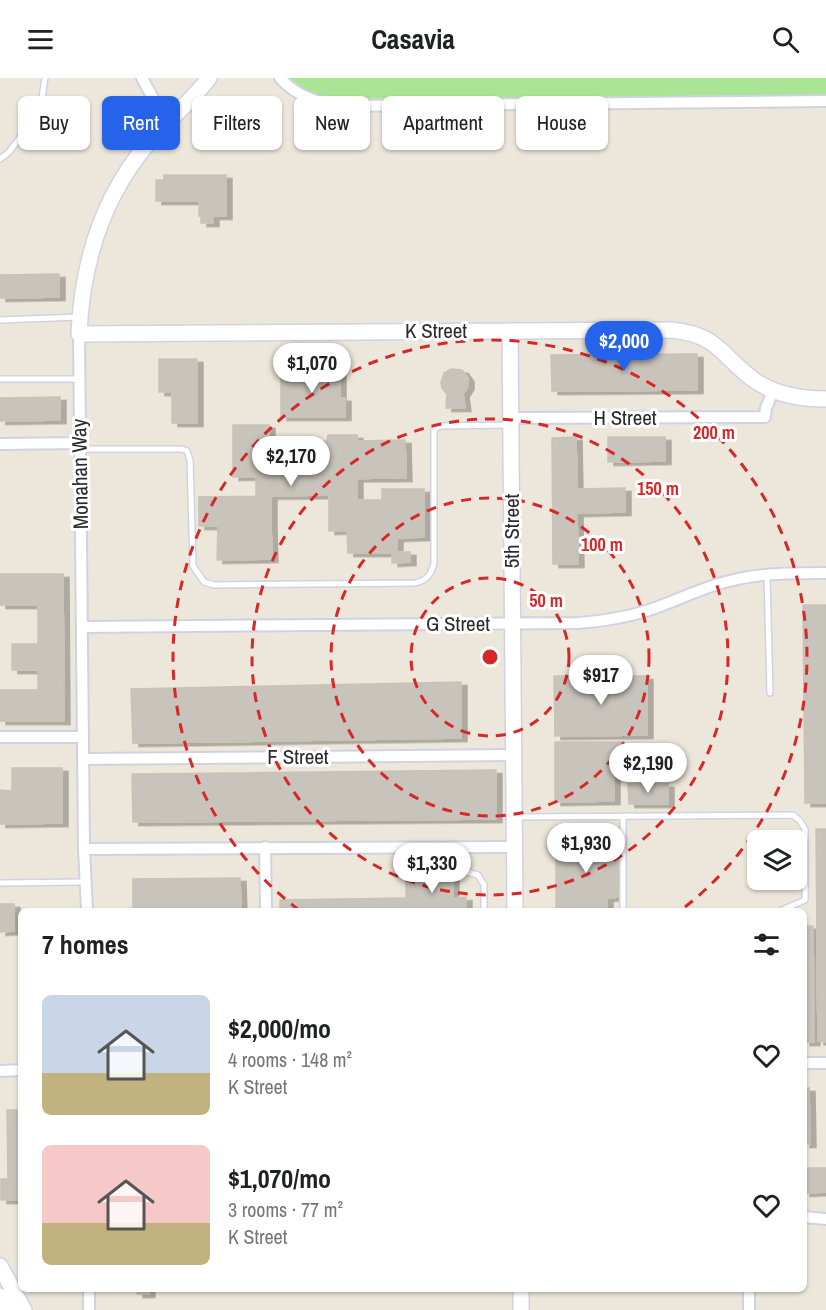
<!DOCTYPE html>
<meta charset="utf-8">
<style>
body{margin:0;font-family:"Archivo Narrow",sans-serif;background:#f2f2f2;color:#202124;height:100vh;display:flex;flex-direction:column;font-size:22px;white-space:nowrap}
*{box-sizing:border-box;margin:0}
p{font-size:20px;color:#757577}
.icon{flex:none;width:33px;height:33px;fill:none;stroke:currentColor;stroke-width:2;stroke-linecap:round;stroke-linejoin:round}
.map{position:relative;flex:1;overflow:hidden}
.panel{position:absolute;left:18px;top:830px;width:789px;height:384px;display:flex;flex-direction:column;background:#fff;border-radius:9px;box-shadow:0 2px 4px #0004}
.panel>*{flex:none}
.top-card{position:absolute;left:18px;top:18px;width:790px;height:54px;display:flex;gap:12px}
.buttons{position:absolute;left:747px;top:752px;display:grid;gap:12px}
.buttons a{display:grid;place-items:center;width:60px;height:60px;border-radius:9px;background:#fff;box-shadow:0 2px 4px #0004;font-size:30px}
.price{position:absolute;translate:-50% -51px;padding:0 14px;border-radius:21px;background:#fff;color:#222;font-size:20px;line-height:39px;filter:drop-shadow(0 2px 3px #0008)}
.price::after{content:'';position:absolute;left:50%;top:36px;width:18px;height:14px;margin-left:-9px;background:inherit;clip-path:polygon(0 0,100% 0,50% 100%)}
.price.selected{background:#2563eb;color:#fff}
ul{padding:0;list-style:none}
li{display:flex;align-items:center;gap:18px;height:150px;padding:0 24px}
li span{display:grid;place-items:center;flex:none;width:168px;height:120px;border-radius:9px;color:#555}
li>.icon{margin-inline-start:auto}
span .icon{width:72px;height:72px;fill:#fffc;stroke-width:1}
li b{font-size:26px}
h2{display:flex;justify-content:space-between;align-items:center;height:72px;padding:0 24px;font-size:26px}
.chip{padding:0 21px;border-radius:9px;background:#fff;box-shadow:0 2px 4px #0004;font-size:21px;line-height:54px}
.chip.selected{background:#2563eb;color:#fff}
header{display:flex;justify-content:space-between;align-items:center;height:78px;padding:0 24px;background:#fff;font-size:27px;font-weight:700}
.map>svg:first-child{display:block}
.green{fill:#a9e595}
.building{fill:#c8c3bb;stroke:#c8c3b5;stroke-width:1.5;filter:url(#shadow)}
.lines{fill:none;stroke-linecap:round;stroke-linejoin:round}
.lane-casing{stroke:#d0d2e3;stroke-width:8}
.street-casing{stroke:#d0d2e3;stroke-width:14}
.secondary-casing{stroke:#d0d2e3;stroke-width:18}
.lane{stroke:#fff;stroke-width:5}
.street{stroke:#fff;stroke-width:10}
.secondary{stroke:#fff;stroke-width:15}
.ring{fill:none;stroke:#d62828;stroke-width:3;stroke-dasharray:10 8}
.labels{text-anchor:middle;stroke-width:6;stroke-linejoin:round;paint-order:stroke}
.street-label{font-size:21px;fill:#2a2a2a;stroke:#fff}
.centre{fill:#d62828;stroke:#fff;stroke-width:3}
.ring-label{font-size:18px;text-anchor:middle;font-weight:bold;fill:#d62828;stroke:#fff;stroke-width:6;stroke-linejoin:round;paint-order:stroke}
</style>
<header><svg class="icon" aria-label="menu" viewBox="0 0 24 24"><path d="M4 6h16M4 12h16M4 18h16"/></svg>Casavia<svg class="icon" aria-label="search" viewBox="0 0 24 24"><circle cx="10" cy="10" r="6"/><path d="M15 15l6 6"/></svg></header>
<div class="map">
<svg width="826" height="1232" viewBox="0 0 826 1232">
<defs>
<filter id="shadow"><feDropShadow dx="6" dy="3.5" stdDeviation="0" flood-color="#0004"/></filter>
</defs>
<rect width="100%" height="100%" fill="#ede7db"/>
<!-- green -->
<path class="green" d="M288 0H826V18L330 21 314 17Z"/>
<!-- building -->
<path class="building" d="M164 97H226V138H213V145H201V138H199V123H156V102H164Z
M59 196V219L0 220V197Z
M697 276V312L552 313 551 277Z
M159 281H197V345H172V314H159Z
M451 291 462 292 468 300V308L463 316 465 330H446L447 316 442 310 441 304 444 295Z
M281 292H340V320H345V339H281Z
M60 319V342L0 343V320Z
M233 347H269V367H279V398L233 399Z
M328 357H357V363L405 362 406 400 279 401V364L327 363Z
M576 359 577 411 625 410V434L577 435 578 486H553L552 360Z
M608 359H665V383L608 384Z
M256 398H279V401H329L328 417 256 418Z
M329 401H357V452L329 453Z
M382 411H424V459L397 460V474H410V484L392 485V475H348L347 452H357V422H382Z
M271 418V447L199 448V419Z
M218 447H271L272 481 217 482Z
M0 496H63L64 643H0V612H38V592H12V566H38V527H0Z
M803 527H826V725H805Z
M554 598H647V657L555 658Z
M461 604V660L133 665 131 611Z
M555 664H623V692L614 693V723L555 724Z
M12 690H62V745L0 746V712L12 713Z
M496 692V741L133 744 132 696Z
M628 706H668V726H629Z
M816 751H826V964L818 963Z
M556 761H618L619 819 607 820V832H556Z
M406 797H453V820L466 819V832H406Z
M240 800 241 832H133V801Z
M406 820V832H280V822Z
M0 826H14V853L0 854Z
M804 848H813L814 964H804Z
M804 1010H809L810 1066H804Z
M7 1032H21V1136L19 1122H1V1101H8Z
M804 1090H826V1114L804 1115Z
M137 1210H149V1216H137Z"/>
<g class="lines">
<defs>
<path id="lane" d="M0 81 9 74 40 33 45 0
M0 242 79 239
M0 301H80
M80 371H182L187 373 190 382 193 488 204 504 214 507 415 505C427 502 431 497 434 485V351L441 348 509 347
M767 498 770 615
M623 738V832
M517 739 793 737 800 743 805 751V822L782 832
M424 769V787L430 791 451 790 478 797 484 807V832
M0 805 85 804"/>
<path id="street" d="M142 0 154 22 161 52
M280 0C297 19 318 25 343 28L826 23
M79 256 84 771 87 832
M511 340 765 339 766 330 773 313
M0 366 80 365
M82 549 578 545C604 543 630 539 655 530 680 521 704 509 729 503 761 495 793 495 826 495
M0 659H83
M83 681 513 677
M265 769 266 832
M84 771 514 769
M804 985H826
M0 993 21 992
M804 1139 826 1141
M749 1210V1232
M89 1232V1210"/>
<path id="secondary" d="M209 0C191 24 168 42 149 64 102 119 82 185 79 256L672 252C719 257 721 278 754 302 775 317 801 321 826 321
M510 253 515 832
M0 1188 24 1232
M521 1210V1232
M0 1218 8 1232"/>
</defs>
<!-- lane casing -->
<use href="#lane" class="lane-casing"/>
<!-- street casing -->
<use href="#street" class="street-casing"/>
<!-- secondary casing -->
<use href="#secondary" class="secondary-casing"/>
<!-- lane -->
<use href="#lane" class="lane"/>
<!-- street -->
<use href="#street" class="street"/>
<!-- secondary -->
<use href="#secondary" class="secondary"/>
</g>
<!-- distance rings -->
<g class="ring">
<circle cx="490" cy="579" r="79"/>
<circle cx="490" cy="579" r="159"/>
<circle cx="490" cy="579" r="238"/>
<path d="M299 832A317 317 0 1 1 681 832"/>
</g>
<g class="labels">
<!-- street labels -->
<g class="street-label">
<text x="436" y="260">K Street</text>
<text x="625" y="347">H Street</text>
<text transform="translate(80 396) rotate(-91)" y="7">Monahan Way</text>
<text transform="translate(512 453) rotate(-90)" y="7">5th Street</text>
<text x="458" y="553">G Street</text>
<text x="298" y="686">F Street</text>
</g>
</g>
<circle cx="490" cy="579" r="9" class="centre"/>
<g class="ring-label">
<text x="714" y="361">200 m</text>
<text x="658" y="417">150 m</text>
<text x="602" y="473">100 m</text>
<text x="546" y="529">50 m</text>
</g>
</svg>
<div class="buttons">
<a><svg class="icon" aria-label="layers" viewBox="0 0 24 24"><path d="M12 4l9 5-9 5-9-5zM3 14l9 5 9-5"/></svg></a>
</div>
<b class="price selected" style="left:624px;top:294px">$2,000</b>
<b class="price" style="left:312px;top:316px">$1,070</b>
<b class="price" style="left:291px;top:409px">$2,170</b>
<b class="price" style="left:601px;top:628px">$917</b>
<b class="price" style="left:648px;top:716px">$2,190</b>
<b class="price" style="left:586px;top:796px">$1,930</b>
<b class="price" style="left:432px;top:816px">$1,330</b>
<div class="top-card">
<a class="chip">Buy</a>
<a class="chip selected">Rent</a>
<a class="chip">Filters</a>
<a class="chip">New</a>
<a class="chip">Apartment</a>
<a class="chip">House</a>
</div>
<section class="panel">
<h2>7 homes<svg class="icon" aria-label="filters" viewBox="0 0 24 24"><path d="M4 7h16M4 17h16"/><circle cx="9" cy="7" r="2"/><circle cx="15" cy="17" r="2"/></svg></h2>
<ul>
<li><span style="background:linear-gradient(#c9d6e8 65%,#c2b280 0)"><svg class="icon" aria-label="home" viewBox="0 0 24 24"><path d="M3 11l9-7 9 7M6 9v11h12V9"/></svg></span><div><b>$2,000/mo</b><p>4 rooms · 148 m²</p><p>K Street</p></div><svg class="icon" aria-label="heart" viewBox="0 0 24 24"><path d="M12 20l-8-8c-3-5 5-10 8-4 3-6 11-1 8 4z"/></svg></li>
<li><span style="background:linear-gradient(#f6c9c9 65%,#c2b280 0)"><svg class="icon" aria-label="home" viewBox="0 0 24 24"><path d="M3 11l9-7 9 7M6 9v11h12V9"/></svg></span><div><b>$1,070/mo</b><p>3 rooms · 77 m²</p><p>K Street</p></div><svg class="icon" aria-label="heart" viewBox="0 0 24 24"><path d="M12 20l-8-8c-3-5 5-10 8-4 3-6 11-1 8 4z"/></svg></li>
</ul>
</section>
</div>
